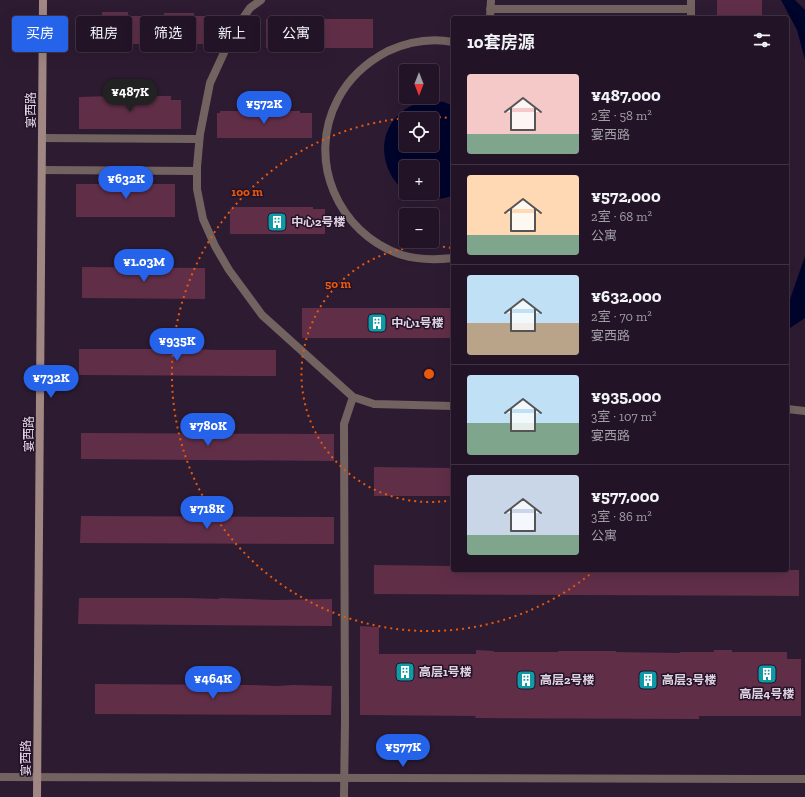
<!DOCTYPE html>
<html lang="zh">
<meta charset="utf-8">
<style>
body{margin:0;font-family:"Zilla Slab","Noto Sans SC",serif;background:#2a1d2e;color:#f1f3f6;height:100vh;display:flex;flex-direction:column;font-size:15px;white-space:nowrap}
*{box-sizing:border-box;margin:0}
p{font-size:13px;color:#a29ea7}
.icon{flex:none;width:22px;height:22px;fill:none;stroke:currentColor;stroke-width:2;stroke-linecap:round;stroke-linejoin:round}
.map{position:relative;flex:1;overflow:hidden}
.side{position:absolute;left:451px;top:16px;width:338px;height:556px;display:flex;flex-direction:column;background:#221426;border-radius:4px;box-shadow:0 4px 16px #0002,0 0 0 1px #3f3343}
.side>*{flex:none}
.hud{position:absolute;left:12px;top:16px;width:379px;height:36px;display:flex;gap:8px}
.needle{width:26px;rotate:180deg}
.tools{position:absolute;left:399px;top:64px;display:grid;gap:8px}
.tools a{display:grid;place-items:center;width:40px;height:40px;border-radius:4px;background:#221426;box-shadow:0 4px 16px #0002,0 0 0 1px #3f3343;font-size:20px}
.price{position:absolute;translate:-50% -34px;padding:0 9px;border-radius:14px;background:#2563eb;color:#fff;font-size:13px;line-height:26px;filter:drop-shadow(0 1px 2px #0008)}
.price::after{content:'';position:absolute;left:50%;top:24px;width:12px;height:9px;margin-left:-6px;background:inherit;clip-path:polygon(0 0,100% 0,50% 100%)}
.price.on{background:#222;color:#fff}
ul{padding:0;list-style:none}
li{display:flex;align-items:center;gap:12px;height:100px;padding:0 16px}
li+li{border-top:1px solid #3f3343}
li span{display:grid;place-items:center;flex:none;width:112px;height:80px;border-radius:4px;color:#555}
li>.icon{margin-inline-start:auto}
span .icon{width:48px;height:48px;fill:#fffc;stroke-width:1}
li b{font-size:17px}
h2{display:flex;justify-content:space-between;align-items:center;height:48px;padding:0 16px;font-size:17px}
.chip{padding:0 14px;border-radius:4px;background:#221426;box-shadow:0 4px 16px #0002,0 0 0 1px #3f3343;font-size:14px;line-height:36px}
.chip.on{background:#2563eb;color:#fff}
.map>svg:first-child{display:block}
.water{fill:#00052c;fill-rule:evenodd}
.building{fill:#612e48}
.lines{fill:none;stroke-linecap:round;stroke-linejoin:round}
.lane{stroke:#736360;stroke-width:8}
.street{stroke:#736360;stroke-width:8}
.secondary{stroke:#a18783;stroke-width:8}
.ring{fill:none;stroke:#e8590c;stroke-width:2;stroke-dasharray:2 4}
.labels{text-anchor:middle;stroke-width:3;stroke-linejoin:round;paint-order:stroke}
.street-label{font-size:12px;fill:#e0d4e3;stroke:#231228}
.poi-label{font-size:12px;font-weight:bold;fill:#e0d4e3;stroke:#231228;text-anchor:start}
.centre{fill:#e8590c;stroke:#231228;stroke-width:2}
.ring-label{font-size:12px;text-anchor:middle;font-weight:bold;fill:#e8590c;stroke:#231228;stroke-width:3;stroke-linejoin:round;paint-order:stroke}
</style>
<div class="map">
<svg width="805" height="797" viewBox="0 0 805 797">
<rect width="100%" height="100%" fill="#2d1b32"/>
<!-- water -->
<path class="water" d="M781 0H795L805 10V60L797 30Z
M432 101 444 102 453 106V195C438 202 423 200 409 193H432V167H406V192C376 169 376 124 411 106 418 103 425 102 432 101ZM406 119H432V145H406Z
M805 256V318L790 328H787V308Z"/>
<!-- building -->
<path class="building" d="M717 0H762V18L717 17Z
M102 12H128V16H164V13H194V16H213V44H82V16H102Z
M266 19H373V48H266Z
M110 96H171V100H181V129H79V97Z
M220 111H300V113H312V138H217V113H220Z
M76 184H175V217H76Z
M233 207H313V209H325V234H230V209H233Z
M82 267 205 268V299L82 298Z
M302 308H453V338H302Z
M79 349H188L219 350H276V376L79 375Z
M81 433 334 434V461L81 459Z
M374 467 453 468V496H374Z
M81 516 334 517V544L80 543Z
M374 565 453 566V570H799V596L374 594Z
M79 598H188L219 599V598L274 600 332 599V626L78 624Z
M360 626 379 627V654H476V650L494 651V652H558V651H616V652L680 653V652H714V650H732V652H787V659H801V716H699V719L475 718 476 716 360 715Z
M95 684 252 685 276 686 293 685 332 686 331 715 95 714Z"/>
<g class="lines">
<!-- lane -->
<path class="lane" d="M261 0 250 8 234 31 210 83 200 134 197 167V189L203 219 215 246 229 270 262 315 353 397 374 404 453 406
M490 9H691
M490 18 491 0
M691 18V0
M453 42C431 38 408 42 388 51 367 62 349 78 338 99 306 159 337 233 402 255 419 260 436 260 453 258
M42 138 199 139
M42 170 197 171
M787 409 805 411
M344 797 345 721 344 424 353 397"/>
<!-- street -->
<path class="street" d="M0 777 805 779"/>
<!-- secondary -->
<path class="secondary" d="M37 797 43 0"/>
</g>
<!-- distance rings -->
<g class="ring">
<path d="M452 500A128 128 0 1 1 452 248"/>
<path d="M594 571A257 257 0 1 1 451 118"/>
</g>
<!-- icons -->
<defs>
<symbol id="building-square" viewBox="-11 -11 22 22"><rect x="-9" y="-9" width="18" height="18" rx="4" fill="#0f9aa8" stroke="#231228"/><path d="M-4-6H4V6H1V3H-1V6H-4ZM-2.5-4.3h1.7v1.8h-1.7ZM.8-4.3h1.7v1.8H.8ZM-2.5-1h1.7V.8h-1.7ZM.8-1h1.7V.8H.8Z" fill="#fff"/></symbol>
</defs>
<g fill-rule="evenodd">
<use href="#building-square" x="266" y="211" width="22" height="22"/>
<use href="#building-square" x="366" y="312" width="22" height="22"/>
<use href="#building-square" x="394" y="661" width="22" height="22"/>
<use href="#building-square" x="756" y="663" width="22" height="22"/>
<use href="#building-square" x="515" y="669" width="22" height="22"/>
<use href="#building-square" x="637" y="669" width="22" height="22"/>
</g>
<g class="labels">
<!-- street labels -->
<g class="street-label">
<text transform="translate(31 110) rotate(-90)" y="4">宴西路</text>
<text transform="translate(29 434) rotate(-90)" y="4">宴西路</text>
<text transform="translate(26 758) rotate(-90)" y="4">宴西路</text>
</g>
<!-- poi labels -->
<g class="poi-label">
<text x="291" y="226">中心2号楼</text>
<text x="391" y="327">中心1号楼</text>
<text x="419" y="676">高层1号楼</text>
<text x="540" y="684">高层2号楼</text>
<text x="662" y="684">高层3号楼</text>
<text x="767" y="698" text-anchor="middle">高层4号楼</text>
</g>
</g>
<circle cx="429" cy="374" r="6" class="centre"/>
<g class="ring-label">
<text x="247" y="196">100 m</text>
<text x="338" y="288">50 m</text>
</g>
</svg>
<div class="tools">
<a><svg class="needle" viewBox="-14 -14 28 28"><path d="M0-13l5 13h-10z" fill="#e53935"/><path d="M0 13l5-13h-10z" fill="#a29ea7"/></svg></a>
<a><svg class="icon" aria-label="locate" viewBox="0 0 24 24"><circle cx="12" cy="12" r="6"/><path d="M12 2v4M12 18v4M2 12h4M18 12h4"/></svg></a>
<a>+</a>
<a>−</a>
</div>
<b class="price on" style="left:130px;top:113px">¥487K</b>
<b class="price" style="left:264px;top:125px">¥572K</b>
<b class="price" style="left:126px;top:200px">¥632K</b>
<b class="price" style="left:144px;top:283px">¥1.03M</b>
<b class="price" style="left:177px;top:362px">¥935K</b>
<b class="price" style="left:51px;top:399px">¥732K</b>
<b class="price" style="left:208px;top:447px">¥780K</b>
<b class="price" style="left:207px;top:530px">¥718K</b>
<b class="price" style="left:213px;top:700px">¥464K</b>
<b class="price" style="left:403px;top:768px">¥577K</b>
<div class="hud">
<a class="chip on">买房</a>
<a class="chip">租房</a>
<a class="chip">筛选</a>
<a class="chip">新上</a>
<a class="chip">公寓</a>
</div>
<section class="side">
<h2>10套房源<svg class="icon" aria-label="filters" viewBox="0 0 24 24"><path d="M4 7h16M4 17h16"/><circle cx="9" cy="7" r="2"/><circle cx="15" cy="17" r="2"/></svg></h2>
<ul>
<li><span style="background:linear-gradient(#f6c9c9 75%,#7fa58c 0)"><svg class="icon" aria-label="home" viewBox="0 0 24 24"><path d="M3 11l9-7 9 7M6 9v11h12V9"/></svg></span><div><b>¥487,000</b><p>2室 · 58 m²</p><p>宴西路</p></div></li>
<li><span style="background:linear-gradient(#ffd9b3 75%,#7fa58c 0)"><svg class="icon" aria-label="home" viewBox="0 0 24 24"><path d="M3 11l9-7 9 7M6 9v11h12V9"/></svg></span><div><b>¥572,000</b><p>2室 · 68 m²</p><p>公寓</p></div></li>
<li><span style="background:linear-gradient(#bfe0f5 60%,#b9a48a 0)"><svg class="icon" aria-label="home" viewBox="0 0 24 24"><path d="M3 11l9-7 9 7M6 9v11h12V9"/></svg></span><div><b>¥632,000</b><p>2室 · 70 m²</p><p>宴西路</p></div></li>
<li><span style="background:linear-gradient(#bfe0f5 60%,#7fa58c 0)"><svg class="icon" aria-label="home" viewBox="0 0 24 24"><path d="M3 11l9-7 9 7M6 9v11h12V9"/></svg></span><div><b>¥935,000</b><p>3室 · 107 m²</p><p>宴西路</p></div></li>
<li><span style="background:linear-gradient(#c9d6e8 75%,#7fa58c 0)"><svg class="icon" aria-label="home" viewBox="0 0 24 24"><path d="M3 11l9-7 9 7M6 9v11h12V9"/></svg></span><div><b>¥577,000</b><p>3室 · 86 m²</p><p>公寓</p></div></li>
</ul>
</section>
</div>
